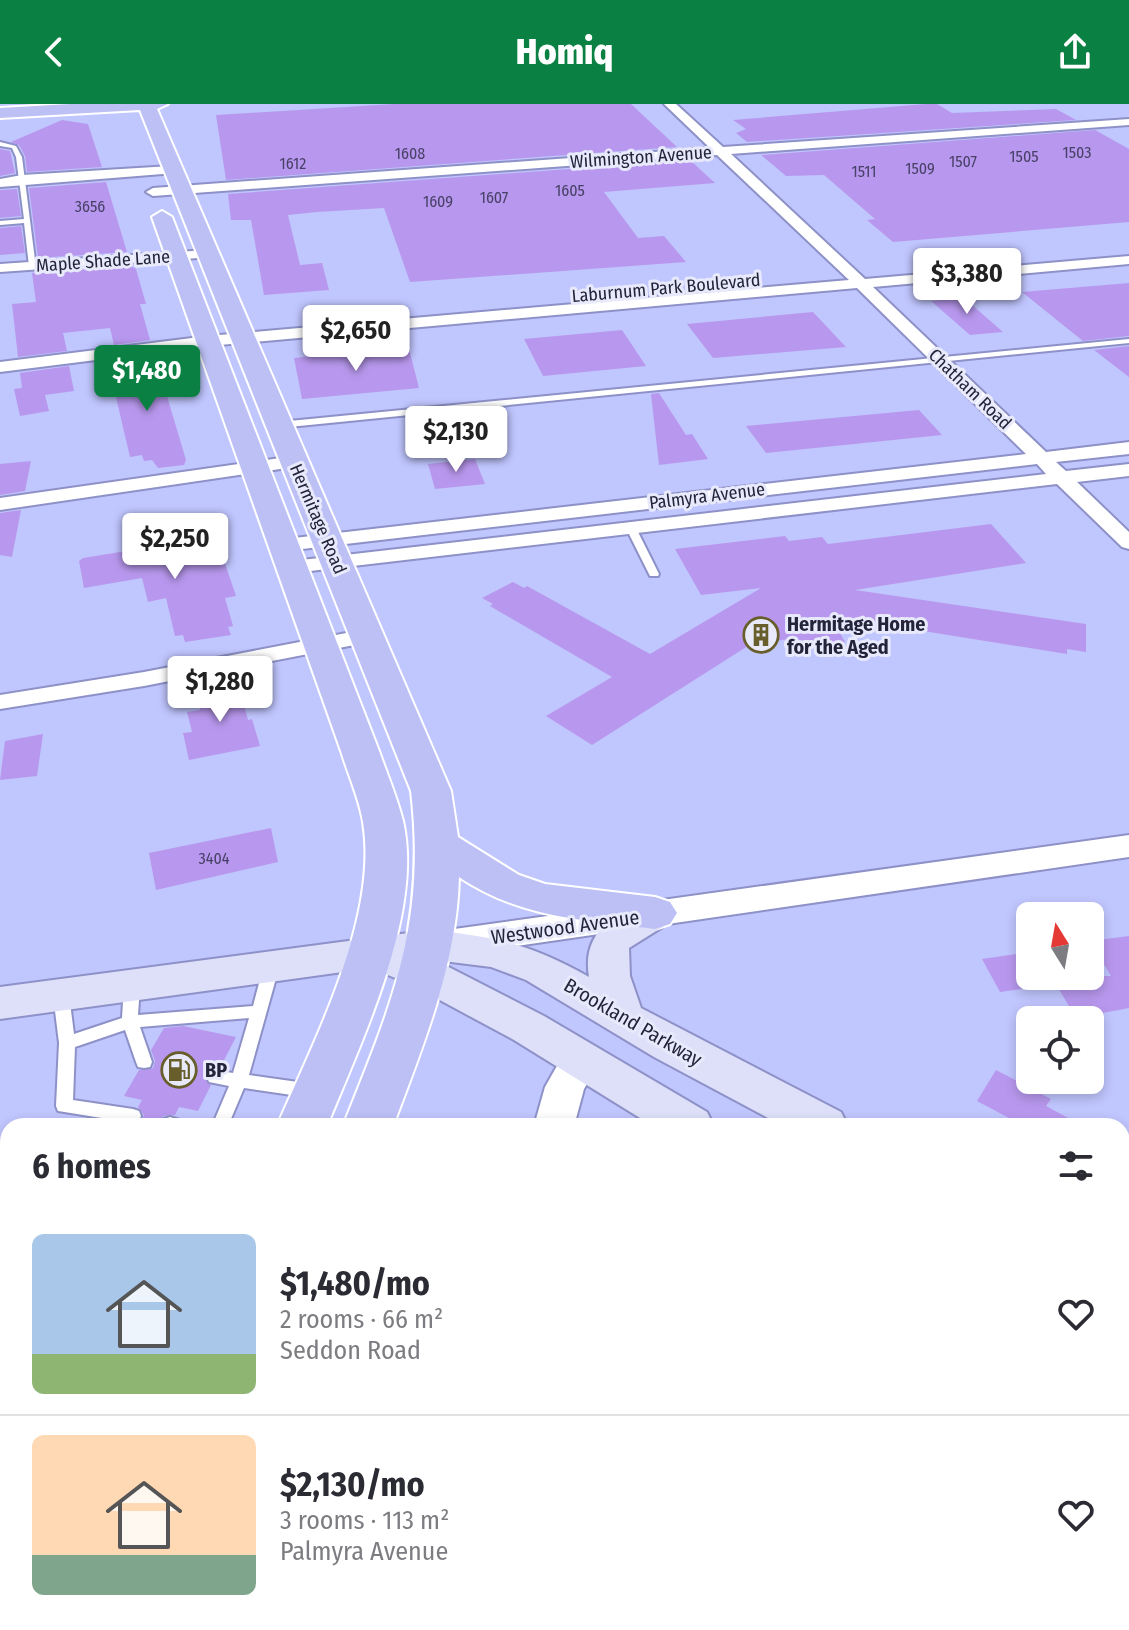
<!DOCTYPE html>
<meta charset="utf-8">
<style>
body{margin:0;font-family:"Fira Sans Condensed",sans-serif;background:#f2f2f3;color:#2b2b33;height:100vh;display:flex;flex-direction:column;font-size:30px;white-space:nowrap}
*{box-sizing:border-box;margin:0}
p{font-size:26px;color:#7c7c81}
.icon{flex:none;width:44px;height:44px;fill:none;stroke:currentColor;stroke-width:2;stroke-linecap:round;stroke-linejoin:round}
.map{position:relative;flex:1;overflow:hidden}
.sheet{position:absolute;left:0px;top:1014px;width:1130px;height:512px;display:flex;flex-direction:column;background:#fff;border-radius:24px 24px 0 0;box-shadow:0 4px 12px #0003}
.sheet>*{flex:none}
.needle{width:52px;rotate:349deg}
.fabs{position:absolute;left:1016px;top:798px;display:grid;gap:16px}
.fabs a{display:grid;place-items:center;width:88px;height:88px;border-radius:12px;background:#fff;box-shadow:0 4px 12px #0003;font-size:40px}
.price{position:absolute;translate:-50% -68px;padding:0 18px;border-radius:8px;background:#fff;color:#222;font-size:26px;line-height:52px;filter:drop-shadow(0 2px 4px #0008)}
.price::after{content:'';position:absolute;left:50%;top:48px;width:24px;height:18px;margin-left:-12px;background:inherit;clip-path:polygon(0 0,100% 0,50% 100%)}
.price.active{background:#0b8043;color:#fff}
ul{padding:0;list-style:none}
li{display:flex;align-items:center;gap:24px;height:200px;padding:0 32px}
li+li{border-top:2px solid #e1e1e2}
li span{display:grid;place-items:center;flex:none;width:224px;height:160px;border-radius:12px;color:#555}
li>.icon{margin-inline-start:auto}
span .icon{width:96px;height:96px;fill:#fffc;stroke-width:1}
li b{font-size:34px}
h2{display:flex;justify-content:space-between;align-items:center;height:96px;padding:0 32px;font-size:34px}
header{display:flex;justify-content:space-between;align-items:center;height:104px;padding:0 32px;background:#0b8043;color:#fff;font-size:36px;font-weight:800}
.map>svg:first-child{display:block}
.building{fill:#b898ee}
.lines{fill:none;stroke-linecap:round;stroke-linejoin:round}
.service-casing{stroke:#8d91c7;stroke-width:4}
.minor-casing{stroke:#8d91c7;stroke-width:4}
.tertiary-casing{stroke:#8d91c7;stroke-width:4}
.secondary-casing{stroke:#8d91c7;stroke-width:4}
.primary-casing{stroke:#fff;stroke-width:4}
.service{fill:#fff;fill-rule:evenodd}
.minor{fill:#fff;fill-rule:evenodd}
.tertiary{fill:#fff;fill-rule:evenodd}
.secondary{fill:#dee0fa;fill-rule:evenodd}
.primary{fill:#bdc0f5;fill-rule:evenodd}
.labels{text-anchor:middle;stroke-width:6;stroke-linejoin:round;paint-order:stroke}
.number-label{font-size:16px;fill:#484167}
.far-street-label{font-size:18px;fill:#23243a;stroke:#e8eafb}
.poi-label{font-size:20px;font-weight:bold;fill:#23243a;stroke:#e8eafb;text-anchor:start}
.street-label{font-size:20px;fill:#23243a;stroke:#e8eafb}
</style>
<header><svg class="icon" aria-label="back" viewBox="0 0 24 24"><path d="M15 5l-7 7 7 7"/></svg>Homiq<svg class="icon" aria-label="share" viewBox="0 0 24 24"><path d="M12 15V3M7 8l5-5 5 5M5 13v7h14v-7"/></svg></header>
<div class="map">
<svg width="1129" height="1526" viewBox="0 0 1129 1526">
<rect width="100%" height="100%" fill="#c0c6fe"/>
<!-- building -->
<path class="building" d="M394 0H631L677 43 226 76 216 11Z
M926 0H937L952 9 1056 5 1076 16 747 38 736 29 746 25 733 16Z
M62 16 88 20 102 63 27 68 25 52 19 41 11 38Z
M1095 26 1129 45V118L893 138 867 116 875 115 824 71 786 72 761 51Z
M0 45 10 47 15 69 0 72Z
M690 56 715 79 604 88 638 134 664 132 686 158 410 178 384 104 317 108 288 111 300 161 322 159 329 186 264 191 251 116H231L228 90Z
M106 78 127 148 38 154 29 84Z
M17 85 21 112 0 114V86Z
M21 122 25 149 0 151V124Z
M131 162 136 165 146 200H140L150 236 114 241 110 224 63 229 67 247 18 253 12 200 36 198 32 169Z
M1129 179V232L1083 237 1022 188Z
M964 194 1003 228 970 231 931 197Z
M813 208 846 243 713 254 687 220Z
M622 226 646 262 543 272 524 235Z
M1129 242V273L1094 246Z
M381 244 382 247 409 245 419 284 302 295 294 254Z
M155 252 186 356 184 361 158 364 152 356 144 357 142 351 130 353 111 272 122 270 118 256Z
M69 262 74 287 45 291 49 307 20 312 14 285 22 284 20 269Z
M659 289 686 331 692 330 708 355 659 361 651 290Z
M919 306 942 331 766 349 746 322Z
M475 355 485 380 435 385 428 360Z
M31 357 25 387 0 391V360Z
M21 406 12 453 0 451V409Z
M991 420 1026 459 855 486 1086 520V548L1067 545V550L892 522 840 529 845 538 804 544 798 534 751 540 592 641 546 612 612 573 490 502 493 500 482 494 513 478 524 484 527 482 650 550 761 484 701 491 675 445 785 432 789 437 822 433 828 440Z
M213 424 236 492 225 494 233 522 228 523 231 531 185 538 183 531 175 532 166 494 148 498 142 474 84 484 79 457 83 454 157 442 156 439 166 438 165 432Z
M238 578 248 616 252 615 260 642 189 656 183 629 192 628 187 608 200 606 195 587Z
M43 630 37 672 0 676 5 637Z
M271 724 278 758 156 786 149 749Z
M1129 832V904L1076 914 1051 872H1111L1090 837Z
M1030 848V884L1000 888 982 855Z
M183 922 236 933 220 964 206 967 204 974 211 981 198 1007 179 1003 175 1011 163 1012 160 1022H127L140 1020 144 1011 138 1003 142 996 124 992 139 966 153 964 155 957 151 946 164 924Z
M996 966 1051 995 1046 1002 1083 1022H1024L977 997Z"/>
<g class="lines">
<defs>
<path id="service" d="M0 38 16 42 22 53 36 164 29 162 24 119 0 121V117L24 115 16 53 12 44 0 42Z
M1129 235V239L279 324 274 321 279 318Z
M631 421 636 424 659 470 658 472H650L626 424Z
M272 854 277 856 280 860 249 971 312 980 318 982 320 987 318 992 312 994 244 984 228 1022H212L229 982 209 978 207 973 209 968 215 966 233 969 249 914 140 923 152 958 150 963 144 964 138 963 136 958 125 926 75 943 73 996 133 1005 139 1007 141 1012 139 1017 133 1019 58 1007 56 1002 59 939 53 891 56 887H66L69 891 74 930 122 914 124 881 127 877H137L140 881 138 911 253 902 264 860 267 856Z
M170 1013 183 1017 185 1022H163L164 1015Z
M0 1192 8 1194V1212L0 1210Z
M771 1518H800L803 1526H774Z"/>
<path id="minor" d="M664 0H676L723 43 1129 15V21L731 50 865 175 1129 152V160L873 183 1046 348 1129 338V350L1056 358 1066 367 1129 360V372L1077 378 1129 428V445L1122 443 1057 380 293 469 282 463 293 457 1046 370 1037 360 285 447 275 441 285 435 1026 350 857 184 208 242 0 268V258L208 232 849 176 717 51 153 92 146 88 153 84 710 44Z
M171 62 175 63V69L0 83V75L22 71Z
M207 146 212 147V153L0 168V160Z
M294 352 301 354 304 358 301 362 0 406V394Z
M367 525 375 527 378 532 375 537 144 582 0 605V591L144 568Z"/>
<path id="tertiary" d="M1129 731V753L440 853 427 849 422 840 427 831 440 827Z
M580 941 594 946 600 957 584 985 574 1022H534L545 983 566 946Z
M622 1518H676L678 1526H624Z"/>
<path id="secondary" d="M655 795 669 799 675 809 669 819 629 844 630 872 641 904 841 1008 848 1022H783L654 953 526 876 491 863 435 856 544 912 707 1008 714 1022H653L514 936 410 880 383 869 379 863 0 915V883L431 826C496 833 531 840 589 873 581 828 616 806 655 795Z
M1122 1167 1129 1170V1219L1122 1216Z
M1122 1253 1129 1256V1309L1122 1306Z"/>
<path id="primary" d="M70 0H168L157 5 451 687 458 733 519 771 545 780 655 793 670 798 677 809 670 820 655 825C582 815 522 815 459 773 457 860 423 942 393 1022H343C391 902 427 820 411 687L140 6 0 14V4Z
M162 107 172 113 379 647C387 670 397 693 403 717 424 808 361 938 327 1022H277C314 937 379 812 363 718 359 694 348 670 341 647L152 113Z
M54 1518H122L118 1526H50Z
M144 1518H212L209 1526H141Z"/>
</defs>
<!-- service casing -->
<use href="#service" class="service-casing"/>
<!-- minor casing -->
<use href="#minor" class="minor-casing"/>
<!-- tertiary casing -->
<use href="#tertiary" class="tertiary-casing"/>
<!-- secondary casing -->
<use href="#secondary" class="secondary-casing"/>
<!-- primary casing -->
<use href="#primary" class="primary-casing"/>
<!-- service -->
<use href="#service" class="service"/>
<!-- minor -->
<use href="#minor" class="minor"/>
<!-- tertiary -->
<use href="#tertiary" class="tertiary"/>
<!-- secondary -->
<use href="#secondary" class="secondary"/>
<!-- primary -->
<use href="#primary" class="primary"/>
</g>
<!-- icons -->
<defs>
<symbol id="building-ring" viewBox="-11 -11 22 22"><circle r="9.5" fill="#e8eafb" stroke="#675e2b" stroke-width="1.5"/><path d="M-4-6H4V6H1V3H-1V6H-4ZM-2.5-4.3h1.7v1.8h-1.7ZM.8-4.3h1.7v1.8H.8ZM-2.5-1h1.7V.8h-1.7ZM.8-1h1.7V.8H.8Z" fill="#675e2b"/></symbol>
<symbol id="fuel-ring" viewBox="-11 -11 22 22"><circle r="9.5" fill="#e8eafb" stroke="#675e2b" stroke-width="1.5"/><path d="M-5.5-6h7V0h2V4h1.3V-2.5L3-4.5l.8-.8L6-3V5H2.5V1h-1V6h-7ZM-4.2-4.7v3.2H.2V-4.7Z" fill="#675e2b"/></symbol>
</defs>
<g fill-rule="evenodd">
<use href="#building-ring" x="741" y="511" width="40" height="40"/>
<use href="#fuel-ring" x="159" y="946" width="40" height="40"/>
</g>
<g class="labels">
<!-- number labels -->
<g class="number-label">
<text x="1077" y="54">1503</text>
<text x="410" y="55">1608</text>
<text x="1024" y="58">1505</text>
<text x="963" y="63">1507</text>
<text x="293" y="65">1612</text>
<text x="920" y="70">1509</text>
<text x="864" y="73">1511</text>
<text x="570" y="92">1605</text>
<text x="494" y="99">1607</text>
<text x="438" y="103">1609</text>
<text x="90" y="108">3656</text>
<text x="214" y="760">3404</text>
</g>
<!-- far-street labels -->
<g class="far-street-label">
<text transform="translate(641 53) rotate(-4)" y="6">Wilmington Avenue</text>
<text transform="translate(103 157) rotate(-4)" y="6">Maple Shade Lane</text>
<text transform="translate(666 184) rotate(-5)" y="6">Laburnum Park Boulevard</text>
<text transform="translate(970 285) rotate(44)" y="6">Chatham Road</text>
<text transform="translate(707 392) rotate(-7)" y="6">Palmyra Avenue</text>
<text transform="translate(318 415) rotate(67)" y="6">Hermitage Road</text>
</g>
<!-- poi labels -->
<g class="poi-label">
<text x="787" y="527">Hermitage Home<tspan x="787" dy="23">for the Aged</tspan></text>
<text x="205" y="973">BP</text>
</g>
<!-- street labels -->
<g class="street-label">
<text transform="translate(565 823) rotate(-8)" y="7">Westwood Avenue</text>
<text transform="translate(633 918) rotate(30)" y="7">Brookland Parkway</text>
</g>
</g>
</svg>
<div class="fabs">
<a><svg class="needle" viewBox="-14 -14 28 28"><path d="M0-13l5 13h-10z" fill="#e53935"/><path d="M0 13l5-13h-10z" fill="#7c7c81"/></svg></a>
<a><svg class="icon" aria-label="locate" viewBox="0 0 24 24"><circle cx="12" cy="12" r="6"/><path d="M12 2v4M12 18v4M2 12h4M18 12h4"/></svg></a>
</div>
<b class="price" style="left:967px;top:212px">$3,380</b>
<b class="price" style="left:356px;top:269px">$2,650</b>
<b class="price active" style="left:147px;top:309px">$1,480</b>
<b class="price" style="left:456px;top:370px">$2,130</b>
<b class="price" style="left:175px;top:477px">$2,250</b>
<b class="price" style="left:220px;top:620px">$1,280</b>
<section class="sheet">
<h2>6 homes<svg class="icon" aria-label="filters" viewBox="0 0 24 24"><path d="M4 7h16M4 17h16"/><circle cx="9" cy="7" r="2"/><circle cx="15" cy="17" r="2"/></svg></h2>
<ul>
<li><span style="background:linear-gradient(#a9c7e8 75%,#8fb573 0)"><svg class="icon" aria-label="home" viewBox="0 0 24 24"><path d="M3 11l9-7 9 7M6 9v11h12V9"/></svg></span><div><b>$1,480/mo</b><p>2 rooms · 66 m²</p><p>Seddon Road</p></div><svg class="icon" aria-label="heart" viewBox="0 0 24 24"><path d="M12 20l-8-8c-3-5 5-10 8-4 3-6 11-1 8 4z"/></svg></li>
<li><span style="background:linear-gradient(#ffd9b3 75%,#7fa58c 0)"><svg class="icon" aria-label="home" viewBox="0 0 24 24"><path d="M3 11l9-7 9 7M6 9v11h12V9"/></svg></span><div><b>$2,130/mo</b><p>3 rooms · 113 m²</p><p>Palmyra Avenue</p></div><svg class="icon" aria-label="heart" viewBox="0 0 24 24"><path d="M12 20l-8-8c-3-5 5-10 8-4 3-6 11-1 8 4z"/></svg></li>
</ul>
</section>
</div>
